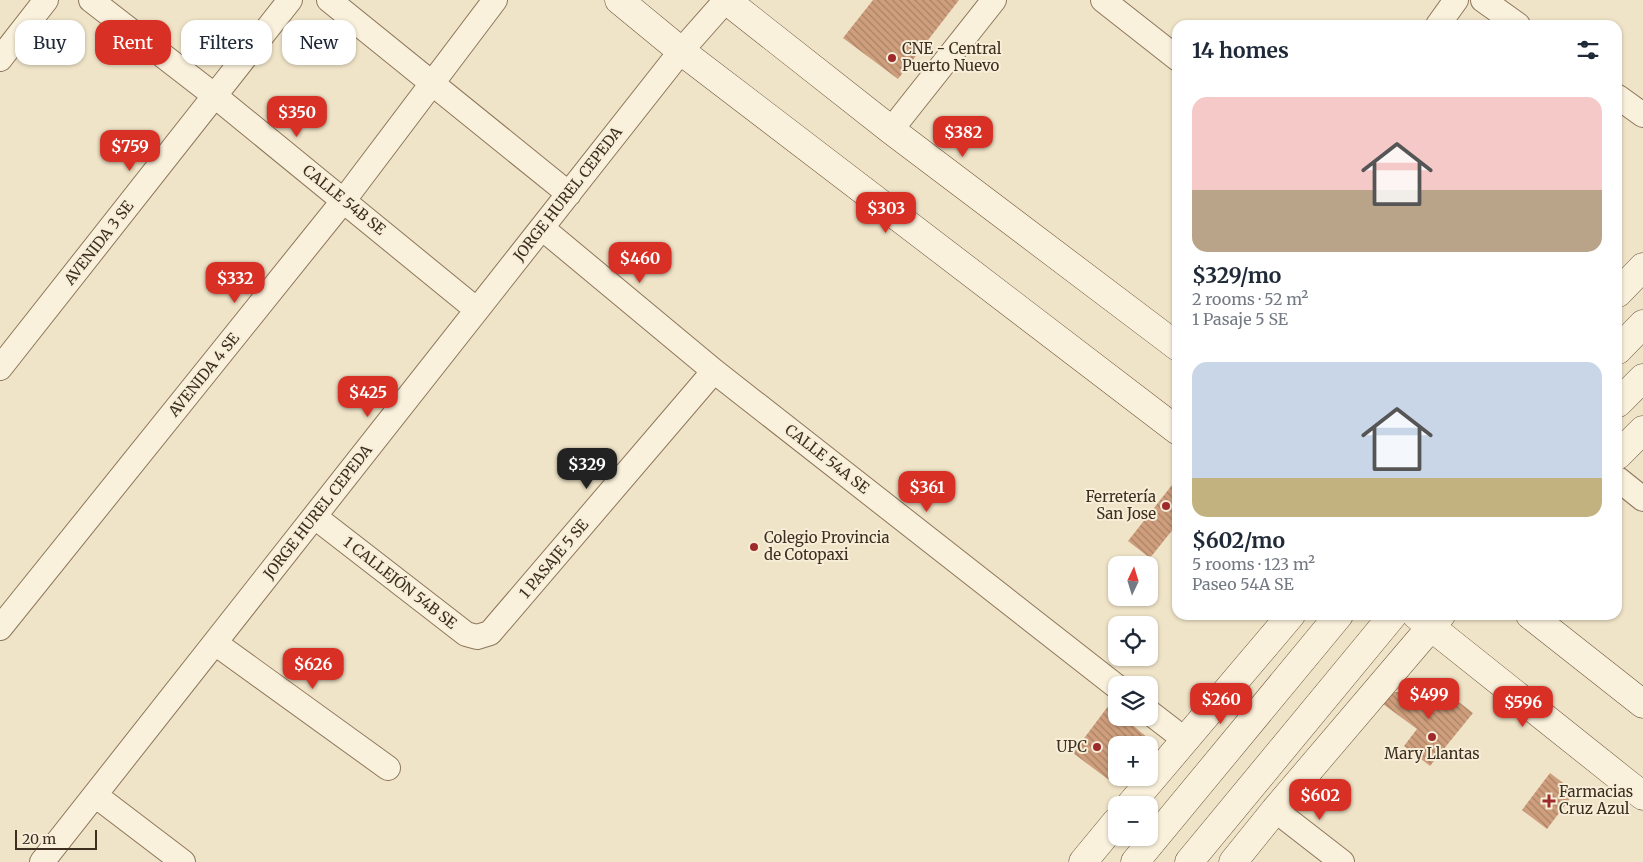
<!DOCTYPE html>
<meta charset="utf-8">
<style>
body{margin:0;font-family:Merriweather,serif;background:#f2f2f3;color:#1f2937;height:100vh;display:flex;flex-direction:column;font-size:19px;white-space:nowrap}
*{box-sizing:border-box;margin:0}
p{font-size:16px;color:#747a83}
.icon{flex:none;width:28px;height:28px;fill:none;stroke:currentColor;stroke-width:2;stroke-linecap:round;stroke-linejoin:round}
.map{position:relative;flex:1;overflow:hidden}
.side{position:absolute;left:1172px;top:20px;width:450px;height:600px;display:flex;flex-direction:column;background:#fff;border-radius:15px;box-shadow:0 1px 4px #0004}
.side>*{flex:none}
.hud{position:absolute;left:15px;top:20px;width:475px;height:45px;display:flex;gap:10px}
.needle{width:32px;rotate:4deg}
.tools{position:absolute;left:1108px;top:556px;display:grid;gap:10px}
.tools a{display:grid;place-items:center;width:50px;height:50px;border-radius:10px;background:#fff;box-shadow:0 1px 4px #0004;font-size:25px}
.scale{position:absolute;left:15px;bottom:12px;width:82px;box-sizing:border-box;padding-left:5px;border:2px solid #3d2e20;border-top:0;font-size:14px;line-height:18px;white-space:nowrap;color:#3d2e20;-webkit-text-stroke:4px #f7eed8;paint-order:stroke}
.price{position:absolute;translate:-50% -42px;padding:0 11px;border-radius:10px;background:#d93025;color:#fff;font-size:16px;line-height:32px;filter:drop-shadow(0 1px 2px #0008)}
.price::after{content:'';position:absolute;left:50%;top:30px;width:15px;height:11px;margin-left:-8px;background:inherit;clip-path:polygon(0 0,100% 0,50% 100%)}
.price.active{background:#222;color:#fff}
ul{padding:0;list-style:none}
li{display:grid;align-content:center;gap:10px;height:265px;padding:0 20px}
li span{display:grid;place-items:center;height:155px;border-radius:15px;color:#555}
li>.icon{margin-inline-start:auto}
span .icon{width:90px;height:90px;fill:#fffc;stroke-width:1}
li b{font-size:21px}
h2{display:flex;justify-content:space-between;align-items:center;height:60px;padding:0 20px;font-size:21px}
.chip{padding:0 18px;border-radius:15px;background:#fff;box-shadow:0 1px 4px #0004;font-size:18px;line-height:45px}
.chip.active{background:#d93025;color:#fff}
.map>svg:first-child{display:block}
.building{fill:url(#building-back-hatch)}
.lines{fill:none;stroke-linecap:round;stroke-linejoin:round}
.minor-casing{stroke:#8d765c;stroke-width:26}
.secondary-casing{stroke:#6f573f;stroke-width:29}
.minor{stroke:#faf1dc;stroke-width:24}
.secondary{stroke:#faf1dc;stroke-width:28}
.poi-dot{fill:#9e2a2b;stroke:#f7eed8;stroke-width:2}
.labels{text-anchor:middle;stroke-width:4;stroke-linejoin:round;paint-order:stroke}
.poi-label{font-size:15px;fill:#3d2e20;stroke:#f7eed8;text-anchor:start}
.street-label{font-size:15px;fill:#3d2e20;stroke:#f7eed8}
</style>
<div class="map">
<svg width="1643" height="862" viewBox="0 0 1643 862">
<defs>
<pattern id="building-back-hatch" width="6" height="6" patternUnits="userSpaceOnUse" patternTransform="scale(1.25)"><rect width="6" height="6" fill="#cf9f7d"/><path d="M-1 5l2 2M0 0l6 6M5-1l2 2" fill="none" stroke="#a98266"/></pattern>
</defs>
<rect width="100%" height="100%" fill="#f0e4c8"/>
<!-- building -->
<path class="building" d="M873 0H959L898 79 843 38Z
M1172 485 1178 490V523L1150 558 1128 541Z
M1391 692H1446L1473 713 1430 766 1404 746 1417 729 1383 704Z
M1109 705 1116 711V718H1124L1154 743 1149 749V745H1116V778H1125L1117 786 1073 753Z
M1550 773 1575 792 1547 829 1522 810Z"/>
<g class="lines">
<defs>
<path id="minor" d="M91 0 215 96 477 310
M329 0 569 194
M1103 0 1178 59
M1483 0 1518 25
M1438 25 1456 0
M0 59 46 0
M1618 97 1643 115
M891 130 994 0
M542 228 714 371 1116 686
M0 368 290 0
M1618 479 1643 499
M315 517 466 634 477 637 490 633 714 371
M0 628 344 200 495 0
M215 643 388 768
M1149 712 1184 739
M95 795 183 862
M1275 810 1342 862
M42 862 681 51 726 0"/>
<path id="secondary" d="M619 0 681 51 1178 431
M726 0 891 130 1178 347
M1618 293 1643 267
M1618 350 1643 324
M1618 403 1643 378
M1618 455 1643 430
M1416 615 1643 796
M1530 615 1643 704
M1130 805 1291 615
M1083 862 1116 822
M1135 862 1339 615
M1189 862 1393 615
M1233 862 1275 810 1441 615"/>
</defs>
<!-- minor casing -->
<use href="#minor" class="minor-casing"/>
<!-- secondary casing -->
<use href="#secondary" class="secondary-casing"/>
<!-- minor -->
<use href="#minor" class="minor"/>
<!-- secondary -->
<use href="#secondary" class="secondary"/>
</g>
<!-- markers -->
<g class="poi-dot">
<circle cx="892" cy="58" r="5"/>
<circle cx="1166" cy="506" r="5"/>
<circle cx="754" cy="547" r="5"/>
<circle cx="1432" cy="737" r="5"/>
<circle cx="1097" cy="747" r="5"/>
<path d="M1546.5 793.5h5v5h5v5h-5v5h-5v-5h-5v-5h5z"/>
</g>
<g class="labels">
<!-- poi labels -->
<g class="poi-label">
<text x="902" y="54">CNE - Central<tspan x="902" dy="17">Puerto Nuevo</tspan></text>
<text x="1156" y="502" text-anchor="end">Ferretería<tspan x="1156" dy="17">San Jose</tspan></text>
<text x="764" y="543">Colegio Provincia<tspan x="764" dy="17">de Cotopaxi</tspan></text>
<text x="1087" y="752" text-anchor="end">UPC</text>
<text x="1432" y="759" text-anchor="middle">Mary Llantas</text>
<text x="1559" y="797">Farmacias<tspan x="1559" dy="17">Cruz Azul</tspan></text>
</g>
<!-- street labels -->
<g class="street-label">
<text transform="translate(568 194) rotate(-52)" y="5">JORGE HUREL CEPEDA</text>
<text transform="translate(344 200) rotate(39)" y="5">CALLE 54B SE</text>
<text transform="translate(99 243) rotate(-52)" y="5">AVENIDA 3 SE</text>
<text transform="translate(204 375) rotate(-51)" y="5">AVENIDA 4 SE</text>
<text transform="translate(827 459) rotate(38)" y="5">CALLE 54A SE</text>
<text transform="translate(318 512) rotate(-52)" y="5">JORGE HUREL CEPEDA</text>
<text transform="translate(554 559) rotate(-50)" y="5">1 PASAJE 5 SE</text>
<text transform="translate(400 583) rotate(38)" y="5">1 CALLEJÓN 54B SE</text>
</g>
</g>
</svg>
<div class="tools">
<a><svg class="needle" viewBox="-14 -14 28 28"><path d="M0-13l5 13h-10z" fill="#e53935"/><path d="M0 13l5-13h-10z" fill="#747a83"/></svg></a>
<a><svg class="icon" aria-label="locate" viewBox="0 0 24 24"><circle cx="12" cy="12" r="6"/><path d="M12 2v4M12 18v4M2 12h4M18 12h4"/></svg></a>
<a><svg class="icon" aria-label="layers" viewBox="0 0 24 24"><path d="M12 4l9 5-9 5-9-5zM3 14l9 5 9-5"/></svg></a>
<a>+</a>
<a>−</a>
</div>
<div class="scale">20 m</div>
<b class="price" style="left:297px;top:138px">$350</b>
<b class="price" style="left:963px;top:158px">$382</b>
<b class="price" style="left:130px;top:172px">$759</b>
<b class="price" style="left:886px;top:234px">$303</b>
<b class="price" style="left:640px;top:284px">$460</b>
<b class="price" style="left:235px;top:304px">$332</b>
<b class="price" style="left:368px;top:418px">$425</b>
<b class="price active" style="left:587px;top:490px">$329</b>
<b class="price" style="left:927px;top:513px">$361</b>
<b class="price" style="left:313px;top:690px">$626</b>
<b class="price" style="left:1429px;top:720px">$499</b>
<b class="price" style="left:1221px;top:725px">$260</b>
<b class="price" style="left:1523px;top:728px">$596</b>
<b class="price" style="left:1320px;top:821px">$602</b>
<div class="hud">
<a class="chip">Buy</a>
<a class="chip active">Rent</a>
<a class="chip">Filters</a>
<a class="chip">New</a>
</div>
<section class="side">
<h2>14 homes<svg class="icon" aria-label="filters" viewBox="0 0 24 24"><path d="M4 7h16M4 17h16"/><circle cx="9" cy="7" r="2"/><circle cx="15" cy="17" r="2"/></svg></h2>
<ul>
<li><span style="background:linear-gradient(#f6c9c9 60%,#b9a48a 0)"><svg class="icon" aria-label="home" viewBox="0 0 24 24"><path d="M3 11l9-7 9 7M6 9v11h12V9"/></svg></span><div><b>$329/mo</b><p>2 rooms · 52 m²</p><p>1 Pasaje 5 SE</p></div></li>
<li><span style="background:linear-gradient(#c9d6e8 75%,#c2b280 0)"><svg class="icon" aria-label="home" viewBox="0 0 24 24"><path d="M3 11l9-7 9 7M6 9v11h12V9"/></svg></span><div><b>$602/mo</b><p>5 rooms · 123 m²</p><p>Paseo 54A SE</p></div></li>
</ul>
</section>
</div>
